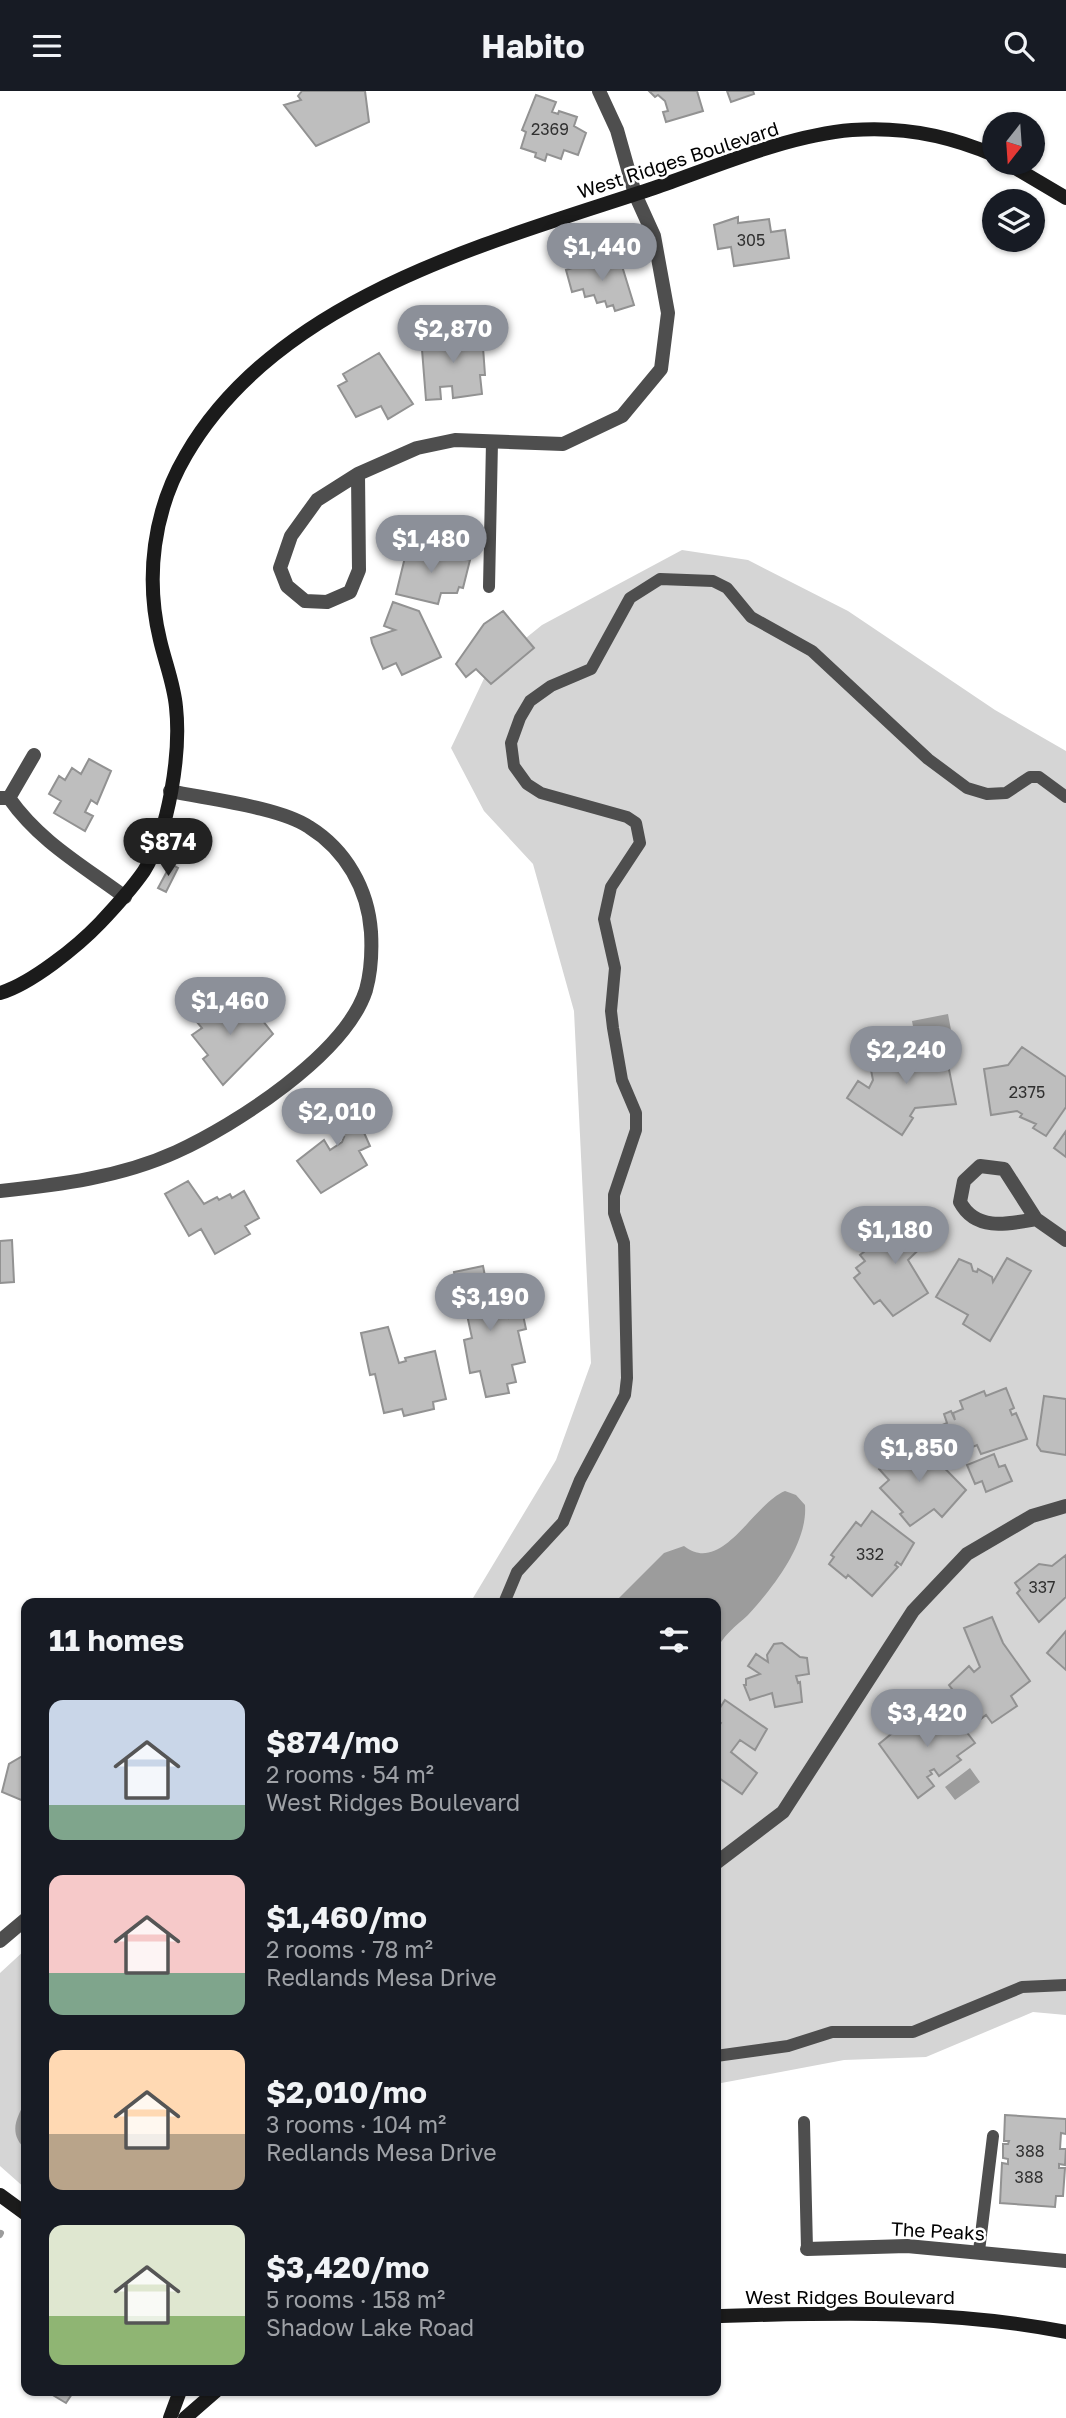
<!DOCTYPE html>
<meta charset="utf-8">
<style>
body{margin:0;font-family:"Golos Text",sans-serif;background:#20242c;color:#f1f3f6;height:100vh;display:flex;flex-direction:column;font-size:26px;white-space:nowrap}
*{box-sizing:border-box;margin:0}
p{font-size:23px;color:#9ea1a6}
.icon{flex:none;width:38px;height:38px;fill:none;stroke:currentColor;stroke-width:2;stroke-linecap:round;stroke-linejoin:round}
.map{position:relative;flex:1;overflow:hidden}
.side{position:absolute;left:21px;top:1507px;width:700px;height:798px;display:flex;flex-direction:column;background:#171b24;border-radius:14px;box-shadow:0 2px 5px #0004}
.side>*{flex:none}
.needle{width:46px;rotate:197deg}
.buttons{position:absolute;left:982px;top:21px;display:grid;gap:14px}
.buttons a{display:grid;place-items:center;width:63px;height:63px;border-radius:50%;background:#171b24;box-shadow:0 2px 5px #0004;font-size:35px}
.price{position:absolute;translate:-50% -60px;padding:0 16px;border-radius:24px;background:#8c9099;color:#fff;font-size:23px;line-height:46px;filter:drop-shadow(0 2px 4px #0008)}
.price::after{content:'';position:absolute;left:50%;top:42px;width:21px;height:16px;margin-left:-10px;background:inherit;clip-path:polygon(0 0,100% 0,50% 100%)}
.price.active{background:#222;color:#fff}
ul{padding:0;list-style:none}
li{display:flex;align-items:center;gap:21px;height:175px;padding:0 28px}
li span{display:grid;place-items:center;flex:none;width:196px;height:140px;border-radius:14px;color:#555}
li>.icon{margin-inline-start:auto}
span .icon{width:84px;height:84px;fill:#fffc;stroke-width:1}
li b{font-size:30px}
h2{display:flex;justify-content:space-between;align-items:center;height:84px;padding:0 28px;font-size:30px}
header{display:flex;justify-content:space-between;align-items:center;height:91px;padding:0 28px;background:#171b24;font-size:32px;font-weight:700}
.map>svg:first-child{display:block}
.green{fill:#d5d5d5}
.water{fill:#9c9c9c}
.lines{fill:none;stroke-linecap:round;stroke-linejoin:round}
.stream{stroke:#9c9c9c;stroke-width:6}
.building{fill:#bebebe;stroke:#929292;stroke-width:2}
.lane{stroke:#4e4e4e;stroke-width:12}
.street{stroke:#4e4e4e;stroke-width:14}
.secondary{stroke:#1b1b1b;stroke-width:14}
.labels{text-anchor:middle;stroke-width:5;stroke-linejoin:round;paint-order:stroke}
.number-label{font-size:16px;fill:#303030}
.street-label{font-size:19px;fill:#000;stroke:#fff}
</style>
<header><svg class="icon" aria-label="menu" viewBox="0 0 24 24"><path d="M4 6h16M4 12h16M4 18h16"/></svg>Habito<svg class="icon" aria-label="search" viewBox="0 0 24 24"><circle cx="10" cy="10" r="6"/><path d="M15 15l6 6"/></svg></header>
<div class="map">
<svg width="1066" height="2327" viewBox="0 0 1066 2327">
<rect width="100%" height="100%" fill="#fff"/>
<!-- green -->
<path class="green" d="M682 459 748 469 848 520 995 619 1066 660V1924L1033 1921 926 1966 844 1969 716 1993V1512H470L556 1369 591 1272 574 920 533 773 484 720 451 657 489 577 542 534Z
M26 1858V2098L0 2075V1882Z"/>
<!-- water -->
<path class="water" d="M948 923 951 939 915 946 912 930Z
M785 1400 796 1404 805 1414C808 1452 773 1497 748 1524 736 1535 721 1546 716 1561V1512H614L664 1462 684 1455C722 1485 753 1413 785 1400Z
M970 1677 980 1691 955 1709 945 1696Z
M26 2009V2059C8 2042 16 2028 26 2009Z"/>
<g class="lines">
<!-- stream -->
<path class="stream" d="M0 2144 1 2142"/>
</g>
<!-- building -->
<path class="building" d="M302 0H365L369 31 316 55 284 14 301 9 298 5Z
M649 0H697L703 20 666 31 663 21 668 20 665 10 658 4 655 6Z
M727 0H753L754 3 731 11Z
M536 4 556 11 552 21 558 23 559 20 577 26 574 35 586 42 578 64 564 59 561 68 547 63 545 70 535 66 536 62 521 57 526 41 522 39Z
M738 126V132L769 128 771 141 785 139 789 167 734 175 731 156 718 158 714 134Z
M601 168 602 171 615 168 618 176 622 175 634 214 615 220 613 214 607 216 605 210 597 212 594 204 585 206 583 198 572 201 566 179Z
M482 242 485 284H480L482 303 453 307 452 295 440 296 441 308 426 309 421 246Z
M379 262 413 313 388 328 381 315 356 326 338 295 347 290 343 283Z
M408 454 470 469 463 497 459 496 457 502H441L438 513 396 503Z
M393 511 419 520 441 566 402 584 396 572 383 578 372 552 371 547 395 539 384 535Z
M503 520 534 557 491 593 476 578 466 586 456 573 484 533Z
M89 668 111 680 97 713 91 709 85 721 93 725 85 740 54 722 61 710 49 703 59 685 65 689 72 677 81 683Z
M171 773 178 777 166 801 158 797Z
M234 900 244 912 236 918 246 930 256 921 273 943 223 994 203 968 208 964 192 944 202 937 196 930Z
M944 954 956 1013 915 1017 910 1025 913 1027 902 1044 847 1007 858 990 869 997 873 989 869 969Z
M1022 956 1066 986V1016L1046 1045 1033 1037 1036 1033 1020 1026 1022 1023 1017 1020 991 1024 984 978 1008 974Z
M349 1008 370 1055 359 1060 367 1074 321 1102 297 1070 324 1049 330 1059 342 1051 344 1046 333 1044 319 1017 334 1009 337 1015Z
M1066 1040V1066L1054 1057Z
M188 1090 204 1113 217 1106 219 1109 230 1103 232 1107 244 1100 259 1127 245 1135 250 1143 215 1163 201 1138 189 1145 165 1103Z
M915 1121 933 1145 908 1169 928 1202 893 1225 880 1209 874 1213 854 1187 860 1182 856 1177 865 1170 860 1164Z
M12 1149 14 1191 0 1192V1150Z
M1007 1167 1031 1180 990 1250 963 1233 968 1224 936 1206 959 1168 971 1173 973 1180 977 1181 978 1178 992 1186 993 1191Z
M483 1175 490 1210 505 1206 509 1227 523 1224 526 1238 518 1240 525 1271 512 1274 516 1291 507 1293 509 1302 486 1306 480 1280 470 1282 464 1249 472 1247 466 1219 462 1220 454 1181Z
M388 1236 399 1272 406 1270 405 1267 435 1260 446 1308 433 1311 434 1318 404 1325 402 1318 384 1322 375 1283 370 1284 361 1242Z
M1006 1297 1014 1317 1010 1319 1012 1324 1016 1322 1027 1348 981 1363 977 1354 954 1364 940 1335 947 1332 944 1323 951 1320 955 1329 953 1322 963 1318 960 1310 984 1300 986 1305Z
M1044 1305 1066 1308V1364L1041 1360 1037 1354Z
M917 1349 966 1399 942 1426 934 1418 910 1435 900 1423 903 1421 880 1397 889 1389 879 1378 903 1356 906 1359Z
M994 1363 999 1376 1005 1374 1012 1390 986 1401 982 1390 975 1393 967 1374Z
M872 1420 914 1452 901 1474 897 1471 895 1474 898 1476 872 1505 848 1484 846 1487 829 1473 834 1466 831 1464 856 1431 861 1435Z
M1066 1464V1506L1039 1531 1017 1502 1020 1499 1015 1492 1039 1473 1052 1475Z
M992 1526 1003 1552 1030 1590 1011 1605 1017 1615 992 1632 986 1624 973 1634 952 1605 955 1602 949 1594 969 1575 974 1581 980 1576 964 1537Z
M1066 1540V1579L1047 1562Z
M782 1552 800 1566 807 1567 809 1583 796 1585 798 1592 800 1591 802 1611 775 1616 772 1602 750 1609 744 1594H746V1588L760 1583 748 1575 756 1563 768 1571 767 1564 774 1553Z
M725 1609 767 1638 755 1659 740 1649 731 1661 757 1682 742 1703 716 1685V1639L721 1632 716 1628V1623Z
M946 1614 975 1652 957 1665 961 1669 939 1685 934 1678 930 1680 932 1683 927 1686 934 1695 918 1707 879 1653 906 1631 913 1641 918 1637 913 1631 923 1624 928 1631Z
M26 1663V1711L2 1701 9 1673Z
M1005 2024 1066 2028V2043L1061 2042 1060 2058H1066L1065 2074 1059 2073V2077H1065L1063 2105H1056L1055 2116 1000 2112 1002 2072 1008 2073V2068L1003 2067V2053H1008L1009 2050H1004Z
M46 2300H74L66 2312Z"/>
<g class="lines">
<!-- lane -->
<path class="lane" d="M489 496 492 351
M504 1512 517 1481 563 1431 580 1389 625 1304 627 1287 624 1152 614 1122V1104L636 1039V1022L622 989 613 937 611 920 615 877 604 828 611 796 640 752 636 732 627 726 541 702 527 693 514 675 511 652 520 627 530 610 551 595 591 578 630 507 660 488 713 490 727 497 751 526 812 560 928 668 967 697 987 703 1006 702 1030 686H1039L1066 706
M716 1965 788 1955 832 1941H913L1022 1896 1066 1894
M804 2031 807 2158
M979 2160 993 2045"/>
<!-- street -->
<path class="street" d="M358 383 359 479 350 501 327 511 305 510 287 495 280 477 291 445 317 409 358 383 417 357 455 349 563 353 622 325 661 278 668 222 654 145 635 103 617 39 599 0
M0 707H9C40 751 82 774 125 806
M9 707 34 664
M0 1100C59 1094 121 1086 176 1061 235 1034 345 964 366 899 371 881 372 859 371 841 368 798 346 759 309 736 279 716 207 708 170 700
M1036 1128C1009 1133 976 1141 960 1111L964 1090 980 1075 1004 1078 1036 1128 1066 1149
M716 1772 783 1721 913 1520 967 1463 1032 1425 1066 1415
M0 1850 26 1828
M807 2158 907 2155 1066 2170"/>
<!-- secondary -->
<path class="secondary" d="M1007 72 1066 107
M0 902C31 893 78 855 100 832 116 815 131 799 144 780 169 740 181 662 176 616 174 593 165 571 160 549 145 487 153 420 186 364 278 205 492 151 654 97 715 76 788 44 852 39 903 35 948 44 994 64
M0 2104 26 2123
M716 2225C834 2222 950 2218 1066 2241
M170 2327 180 2300
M185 2327 216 2300"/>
</g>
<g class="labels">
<!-- number labels -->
<g class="number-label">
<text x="550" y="44">2369</text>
<text x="751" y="155">305</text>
<text x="1027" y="1007">2375</text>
<text x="870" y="1469">332</text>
<text x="1042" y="1502">337</text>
<text x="1030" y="2066">388</text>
<text x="1029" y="2092">388</text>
</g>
<!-- street labels -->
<g class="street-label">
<text transform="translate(678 69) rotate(-18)" y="7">West Ridges Boulevard</text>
<text transform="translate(938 2140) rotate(3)" y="7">The Peaks</text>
<text x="850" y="2213">West Ridges Boulevard</text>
</g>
</g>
</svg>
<div class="buttons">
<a><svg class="needle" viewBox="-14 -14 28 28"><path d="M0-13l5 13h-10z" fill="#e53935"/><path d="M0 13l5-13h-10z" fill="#9ea1a6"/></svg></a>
<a><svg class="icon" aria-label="layers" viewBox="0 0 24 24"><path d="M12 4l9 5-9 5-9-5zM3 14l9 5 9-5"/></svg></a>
</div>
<b class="price" style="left:602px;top:192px">$1,440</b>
<b class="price" style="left:453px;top:274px">$2,870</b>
<b class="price" style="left:431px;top:484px">$1,480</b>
<b class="price active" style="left:168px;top:787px">$874</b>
<b class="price" style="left:230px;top:946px">$1,460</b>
<b class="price" style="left:906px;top:995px">$2,240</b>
<b class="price" style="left:337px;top:1057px">$2,010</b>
<b class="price" style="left:895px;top:1175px">$1,180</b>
<b class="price" style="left:490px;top:1242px">$3,190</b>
<b class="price" style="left:919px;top:1393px">$1,850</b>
<b class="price" style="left:927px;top:1658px">$3,420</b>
<section class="side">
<h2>11 homes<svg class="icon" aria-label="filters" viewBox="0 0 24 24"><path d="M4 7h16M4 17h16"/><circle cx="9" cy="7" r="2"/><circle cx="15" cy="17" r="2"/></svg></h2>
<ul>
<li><span style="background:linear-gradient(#c9d6e8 75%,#7fa58c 0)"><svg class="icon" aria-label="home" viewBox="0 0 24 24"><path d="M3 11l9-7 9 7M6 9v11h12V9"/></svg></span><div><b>$874/mo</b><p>2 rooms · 54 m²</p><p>West Ridges Boulevard</p></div></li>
<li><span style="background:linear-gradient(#f6c9c9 70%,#7fa58c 0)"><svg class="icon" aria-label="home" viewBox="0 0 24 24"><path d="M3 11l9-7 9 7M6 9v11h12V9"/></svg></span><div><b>$1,460/mo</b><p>2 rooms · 78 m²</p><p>Redlands Mesa Drive</p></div></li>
<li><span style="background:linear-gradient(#ffd9b3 60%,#b9a48a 0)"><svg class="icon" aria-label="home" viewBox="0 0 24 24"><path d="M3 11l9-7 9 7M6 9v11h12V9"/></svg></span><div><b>$2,010/mo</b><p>3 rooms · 104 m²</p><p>Redlands Mesa Drive</p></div></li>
<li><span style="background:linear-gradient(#dfe7d0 65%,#8fb573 0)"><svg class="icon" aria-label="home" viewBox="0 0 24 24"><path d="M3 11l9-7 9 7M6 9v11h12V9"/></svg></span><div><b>$3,420/mo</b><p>5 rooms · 158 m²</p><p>Shadow Lake Road</p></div></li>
</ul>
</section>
</div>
